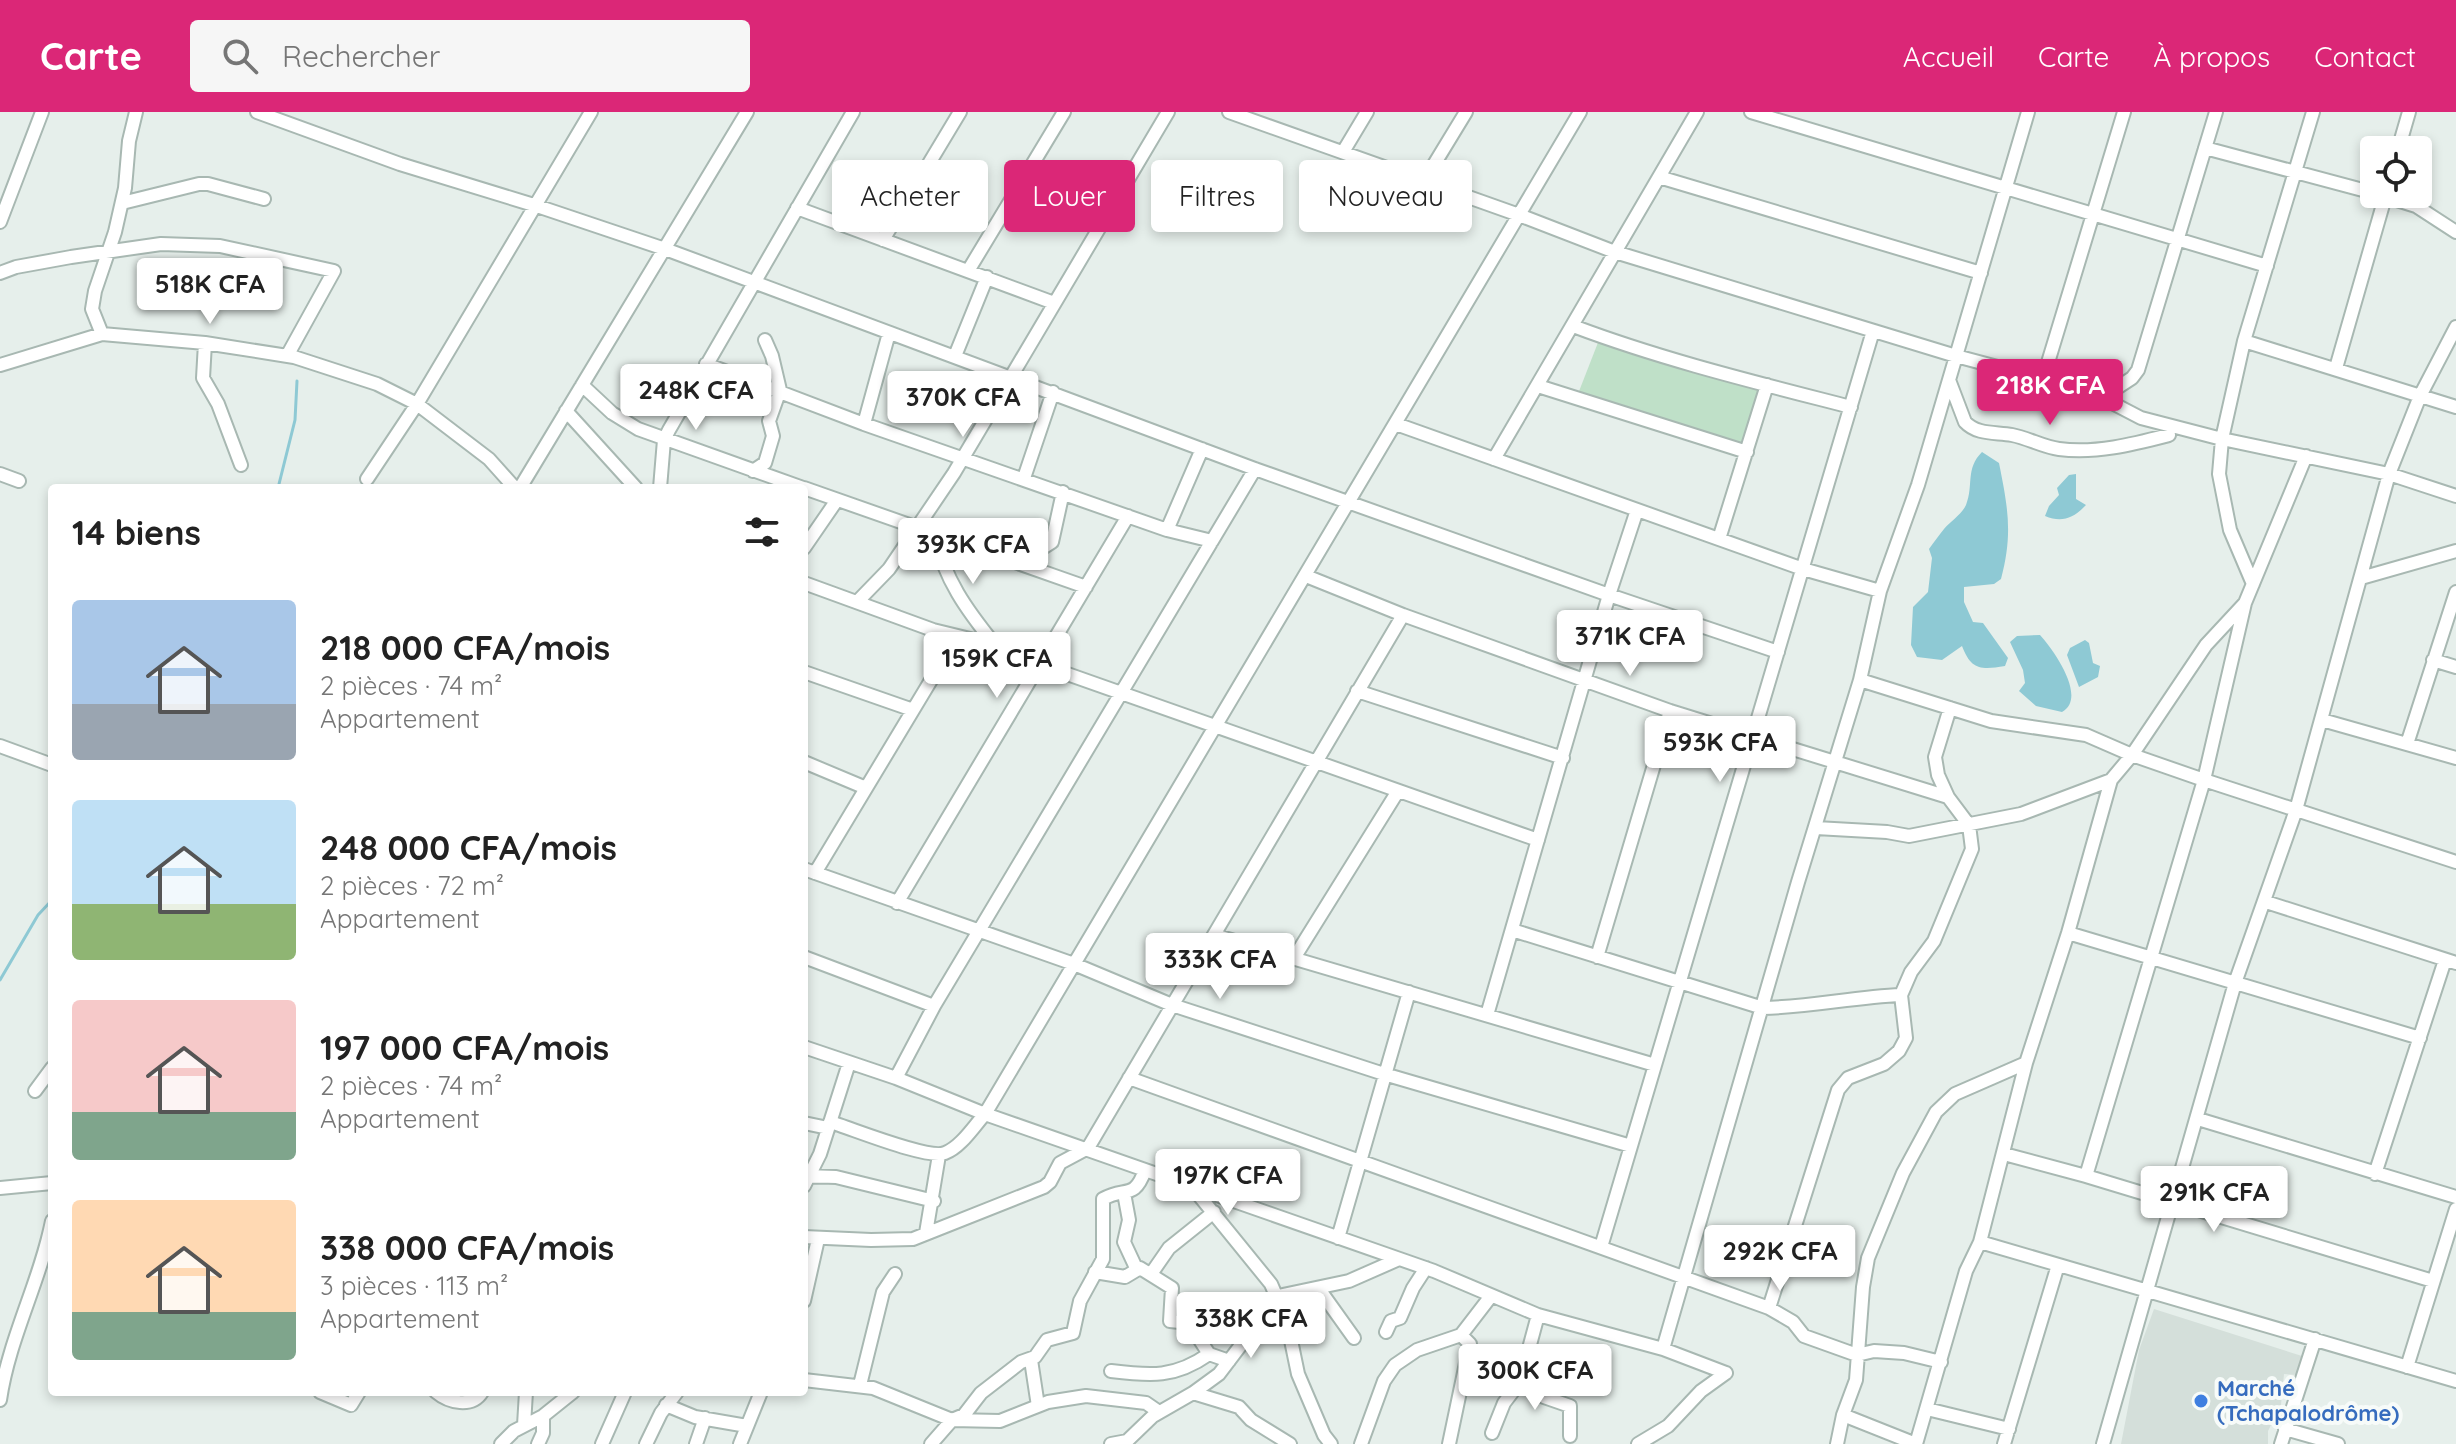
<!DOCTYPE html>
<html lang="fr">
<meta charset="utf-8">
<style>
body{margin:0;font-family:Quicksand,sans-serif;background:#f6f6f6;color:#222;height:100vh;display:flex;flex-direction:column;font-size:30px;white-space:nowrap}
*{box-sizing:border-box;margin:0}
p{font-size:26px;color:#767676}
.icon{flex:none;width:44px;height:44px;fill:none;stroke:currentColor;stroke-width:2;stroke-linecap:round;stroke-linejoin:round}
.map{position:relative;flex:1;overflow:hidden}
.details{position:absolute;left:48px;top:372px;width:760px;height:912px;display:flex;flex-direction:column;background:#fff;border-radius:8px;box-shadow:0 4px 12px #0003}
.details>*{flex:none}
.hud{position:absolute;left:832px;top:48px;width:760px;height:72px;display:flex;gap:16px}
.fabs{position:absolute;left:2360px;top:24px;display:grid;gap:16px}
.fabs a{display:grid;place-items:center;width:72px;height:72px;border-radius:8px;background:#fff;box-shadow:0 4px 12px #0003;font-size:40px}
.price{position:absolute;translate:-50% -68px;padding:0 18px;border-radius:8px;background:#fff;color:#222;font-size:26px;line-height:52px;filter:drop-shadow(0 2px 4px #0008)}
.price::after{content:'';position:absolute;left:50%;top:48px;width:24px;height:18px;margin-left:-12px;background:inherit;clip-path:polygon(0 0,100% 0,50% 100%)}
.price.on{background:#db2777;color:#fff}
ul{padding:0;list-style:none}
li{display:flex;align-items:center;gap:24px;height:200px;padding:0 24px}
li span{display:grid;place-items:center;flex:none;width:224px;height:160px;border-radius:8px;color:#555}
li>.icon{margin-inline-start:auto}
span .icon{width:96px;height:96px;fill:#fffc;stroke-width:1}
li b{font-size:34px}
h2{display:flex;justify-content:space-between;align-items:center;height:96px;padding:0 24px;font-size:34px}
.tag{padding:0 28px;border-radius:8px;background:#fff;box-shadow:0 4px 12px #0003;font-size:28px;line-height:72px}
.tag.on{background:#db2777;color:#fff}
header{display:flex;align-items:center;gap:48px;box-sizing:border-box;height:112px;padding:0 40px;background:#db2777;color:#fff}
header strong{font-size:38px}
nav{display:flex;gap:44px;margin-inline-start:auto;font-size:28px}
.search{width:560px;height:72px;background:#f6f6f6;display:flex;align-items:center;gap:20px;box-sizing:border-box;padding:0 28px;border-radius:8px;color:#767676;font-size:30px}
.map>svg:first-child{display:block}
.built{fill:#d4dfda}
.green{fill:#bfe0c8}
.water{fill:#8ec9d4}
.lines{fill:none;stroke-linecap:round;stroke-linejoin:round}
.stream{stroke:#8ec9d4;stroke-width:3}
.minor-casing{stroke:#a8b8b2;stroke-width:16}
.minor{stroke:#fff;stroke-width:12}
.shop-dot{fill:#3f7fe0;stroke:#f7fbf9;stroke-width:3}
.labels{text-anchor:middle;stroke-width:8;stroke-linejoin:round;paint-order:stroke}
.shop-label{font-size:22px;font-weight:bold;fill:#366cbe;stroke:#f7fbf9;text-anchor:start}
</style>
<header>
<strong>Carte</strong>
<div class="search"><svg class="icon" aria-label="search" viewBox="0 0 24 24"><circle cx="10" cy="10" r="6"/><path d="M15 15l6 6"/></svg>Rechercher</div>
<nav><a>Accueil</a><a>Carte</a><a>À propos</a><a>Contact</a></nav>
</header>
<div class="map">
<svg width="2456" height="1332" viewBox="0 0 2456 1332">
<rect width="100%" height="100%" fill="#e6efeb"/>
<!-- built -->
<path class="built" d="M2154 1197 2302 1244 2297 1263 2284 1262 2281 1293 2268 1319V1332H2121L2139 1238Z"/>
<!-- green -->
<path class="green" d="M1599 228 1765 276 1744 345 1576 287Z"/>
<!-- water -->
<path class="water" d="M1982 340 1999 351C2008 396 2013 422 2001 467L1994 472 1964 475V490L1973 510 1983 511 2008 546 2005 554C1981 558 1971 558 1962 534L1942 548 1917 545 1911 533 1913 495 1928 480 1932 446 1929 437C1934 430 1939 423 1944 417 1951 409 1962 402 1966 393 1974 373 1965 357 1982 340Z
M2076 362V387L2086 393C2074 406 2062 411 2045 404L2049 394 2059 383 2057 376 2069 363Z
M2040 523C2053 537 2088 586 2062 600L2036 594 2019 579 2025 571 2023 558 2010 530 2017 524Z
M2085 528 2089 531 2093 551 2100 554 2098 565 2079 575 2067 543 2070 536Z"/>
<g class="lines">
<!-- stream -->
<path class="stream" d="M278 376 295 308 297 269
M0 868 38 803 52 788"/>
<defs>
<path id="minor" d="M257 0 400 52 537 94 665 137 1255 357 1609 483 1778 540
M1229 0 1519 103 1615 140 1956 244 2091 280 2141 306 2222 327 2389 362 2456 384
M1751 0 2267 154
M2205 36 2374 81
M2398 38 2409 0
M1343 40 1367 0
M1659 65 1981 161
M1424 69 1466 0
M2381 83 2416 94 2456 120
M122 91 199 72H208L264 87
M797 96 1054 191
M0 110 42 0
M883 128 960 0
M968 159 1064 0
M0 161 16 155 71 145 161 132 220 134 334 159 287 244
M1573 214C1663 248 1758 271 1851 295
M102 222 92 197 95 179 115 120 125 76 129 29 136 0
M2244 229 2456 295
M205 231 203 266 218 292 241 353
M955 244 987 165
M706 252 864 312 1167 418 1212 429
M0 253 102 222 205 231 294 245 377 272 417 292 489 347 515 376
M2336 256 2386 82
M2043 267 2124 0
M1949 268 1965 310C1977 323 1996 320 2012 323 2028 326 2043 335 2059 337 2096 342 2134 332 2169 323
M582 273 612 301 638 317 803 376
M1538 274 1747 340
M2103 285 2132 266 2138 258 2216 0
M566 299 636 376
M864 312 889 221
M1396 312 1803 457 1880 479
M1494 347 1697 0
M753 359 765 351 773 324 769 309 780 278 772 244 765 228
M0 362 19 369
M1024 366 1053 280
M367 367 417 292 591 0
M520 376 747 0
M660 376 664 328 669 318 853 0
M804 376 1086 475
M1167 418 1202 337
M934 422C945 468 966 497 995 533
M1719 427 1767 273
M804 436 837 388
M1019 451 1052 430 1063 380
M1306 464 1403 503 1670 599 1948 685
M2361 466 2456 439
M804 471 933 518 999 534 1039 552 1538 728
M2253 472 2230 418 2219 362 2222 327 2244 229 2313 0
M857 490 889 457 954 361 1168 0
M2433 548 2456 555
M804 560 913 598
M1860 568 1991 609 2086 623 2132 643 2204 668 2456 750
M1357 579 1563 646
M2322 608 2456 646
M2407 632 2456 480
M0 634 52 653
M804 650 866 676
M1816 716 1887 720 1909 724 2021 702 2111 668
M804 757 1074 852 1172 893 1384 962 1631 1034
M815 761 957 525
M2266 790 2456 851
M897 791 1128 404
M1512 818 1763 896C1810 895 1854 885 1901 883
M2068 821 2420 926
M1214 823 1655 953
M804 845 934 894
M1597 845 1670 599
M1294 846 1398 679
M1487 903 1609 483 1637 398
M804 935 896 966 985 1002 1434 1159 1538 1203 1663 1237 1726 1261
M896 966 934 894 1255 357
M1129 966 1769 1196 1793 1210 1804 1224 1857 1243 1874 1239 1904 1241 1941 1250
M35 979 52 956
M2198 1007 2456 1085
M830 1010C851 1016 928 1048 945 1041 961 1035 974 1014 985 1002L1580 0
M804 1011 828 1016
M2004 1042 2086 1064 2433 1169
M2375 1062 2445 848
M804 1064 836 1065 934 1089
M2086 1064 2204 668 2245 491 2306 344
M804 1074 820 1042 849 951
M0 1076 52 1071
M1193 1076 1271 1172 1287 1209 1298 1262 1324 1323 1331 1332
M1124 1081 1129 1108 1124 1130 1137 1158
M926 1121 939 1043
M804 1125 871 1128 913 1127 1044 1075 1050 1070 1060 1051 1088 1036 1403 503
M1338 1126 1409 880
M1980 1130 2456 1269
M1601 1135 1873 219
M1095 1160 1125 1165 1140 1156 1172 1176 1170 1209 1189 1211 1209 1242 1229 1249
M1151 1162 1169 1136 1214 1100
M1319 1177 1354 1226
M804 1189 818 1127
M1769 1196 1838 978 1848 966 1884 952 1899 939 1906 926 1901 883 1911 860 1934 829 1972 737 1969 713 1948 685 1938 663 1935 645 1950 596
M1386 1220 1391 1209 1400 1206 1413 1176 1426 1156
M1663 1237 1798 770 1860 568 1880 479 1918 373 2028 0
M1031 1248 1038 1294
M2407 1255 2456 1097
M1525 1256 1544 1261V1285L1570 1294V1324
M1111 1259C1151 1264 1175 1266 1209 1242
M804 1268 873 1276 952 1308 1000 1309 1048 1290 1086 1284 1146 1291 1159 1300
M860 1273 883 1180 895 1162
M320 1280 351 1293 359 1280
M436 1280C449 1291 472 1296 482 1280
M1193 1281 1239 1295 1251 1308 1290 1332
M0 1288C9 1226 40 1170 52 1109
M666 1293 695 1305 747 1314
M1927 1297 2009 1317
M1843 1303 1916 1332
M524 1313 526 1280
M2285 1317 2338 1332
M1492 1321 1504 1291 1520 1270 1538 1203
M501 1332 514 1319 543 1304 573 1280
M538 1332 543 1321V1304
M602 1332 625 1280
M646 1332 661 1301 677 1280
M696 1332 705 1306
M740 1332 761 1280
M931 1332 952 1308 964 1303 981 1281 1021 1250 1035 1245 1047 1228 1073 1221 1080 1189 1103 1147V1087C1125 1074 1134 1089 1145 1058
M1111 1332 1127 1329 1153 1304 1193 1281 1219 1262 1278 1184 1349 1169 1399 1147
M1361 1332 1384 1269 1395 1253 1417 1238 1461 1223 1491 1184
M1449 1332 1470 1232 1461 1223
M1638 1332 1668 1314 1701 1279 1726 1261
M1837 1332 1843 1303 1856 1268 1863 1175 1868 1146 1903 1061 1936 1000 1955 982 2026 951
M1916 1332 1966 1159 1980 1130 2026 951 2068 821 2111 668 2132 643 2206 533 2245 491
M2004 1332 2058 1153
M2103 1332 2235 871 2296 698 2389 362 2420 284 2456 215
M2281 1332 2315 1227"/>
</defs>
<!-- minor casing -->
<use href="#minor" class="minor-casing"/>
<!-- minor -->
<use href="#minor" class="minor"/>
</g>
<!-- markers -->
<circle class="shop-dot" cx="2201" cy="1289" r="8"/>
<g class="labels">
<!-- shop labels -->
<g class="shop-label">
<text x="2217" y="1284">Marché<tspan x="2217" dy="25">(Tchapalodrôme)</tspan></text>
</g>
</g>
</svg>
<div class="fabs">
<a><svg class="icon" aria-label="locate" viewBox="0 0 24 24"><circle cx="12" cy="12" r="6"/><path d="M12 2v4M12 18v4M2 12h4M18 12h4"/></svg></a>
</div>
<b class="price" style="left:210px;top:214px">518K CFA</b>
<b class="price on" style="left:2050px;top:315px">218K CFA</b>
<b class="price" style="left:696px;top:320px">248K CFA</b>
<b class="price" style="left:963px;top:327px">370K CFA</b>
<b class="price" style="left:973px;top:474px">393K CFA</b>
<b class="price" style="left:1630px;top:566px">371K CFA</b>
<b class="price" style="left:997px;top:588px">159K CFA</b>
<b class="price" style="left:1720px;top:672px">593K CFA</b>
<b class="price" style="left:1220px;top:889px">333K CFA</b>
<b class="price" style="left:1228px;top:1105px">197K CFA</b>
<b class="price" style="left:2214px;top:1122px">291K CFA</b>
<b class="price" style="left:1780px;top:1181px">292K CFA</b>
<b class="price" style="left:1251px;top:1248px">338K CFA</b>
<b class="price" style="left:1535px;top:1300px">300K CFA</b>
<div class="hud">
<a class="tag">Acheter</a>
<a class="tag on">Louer</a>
<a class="tag">Filtres</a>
<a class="tag">Nouveau</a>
</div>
<section class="details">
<h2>14 biens<svg class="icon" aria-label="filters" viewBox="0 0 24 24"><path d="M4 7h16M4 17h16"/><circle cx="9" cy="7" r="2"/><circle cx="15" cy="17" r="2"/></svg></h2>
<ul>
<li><span style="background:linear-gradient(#a9c7e8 65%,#9aa5b1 0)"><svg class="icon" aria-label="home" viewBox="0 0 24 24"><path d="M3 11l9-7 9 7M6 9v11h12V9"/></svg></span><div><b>218 000 CFA/mois</b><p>2 pièces · 74 m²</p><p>Appartement</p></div></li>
<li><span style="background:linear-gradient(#bfe0f5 65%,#8fb573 0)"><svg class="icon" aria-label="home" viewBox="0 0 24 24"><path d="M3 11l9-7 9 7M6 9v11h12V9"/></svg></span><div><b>248 000 CFA/mois</b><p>2 pièces · 72 m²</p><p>Appartement</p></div></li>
<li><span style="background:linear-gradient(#f6c9c9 70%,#7fa58c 0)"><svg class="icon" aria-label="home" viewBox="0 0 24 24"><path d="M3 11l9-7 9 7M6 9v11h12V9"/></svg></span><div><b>197 000 CFA/mois</b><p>2 pièces · 74 m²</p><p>Appartement</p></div></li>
<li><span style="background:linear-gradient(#ffd9b3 70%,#7fa58c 0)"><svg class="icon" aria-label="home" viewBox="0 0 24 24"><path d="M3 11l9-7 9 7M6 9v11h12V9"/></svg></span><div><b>338 000 CFA/mois</b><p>3 pièces · 113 m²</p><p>Appartement</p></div></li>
</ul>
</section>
</div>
